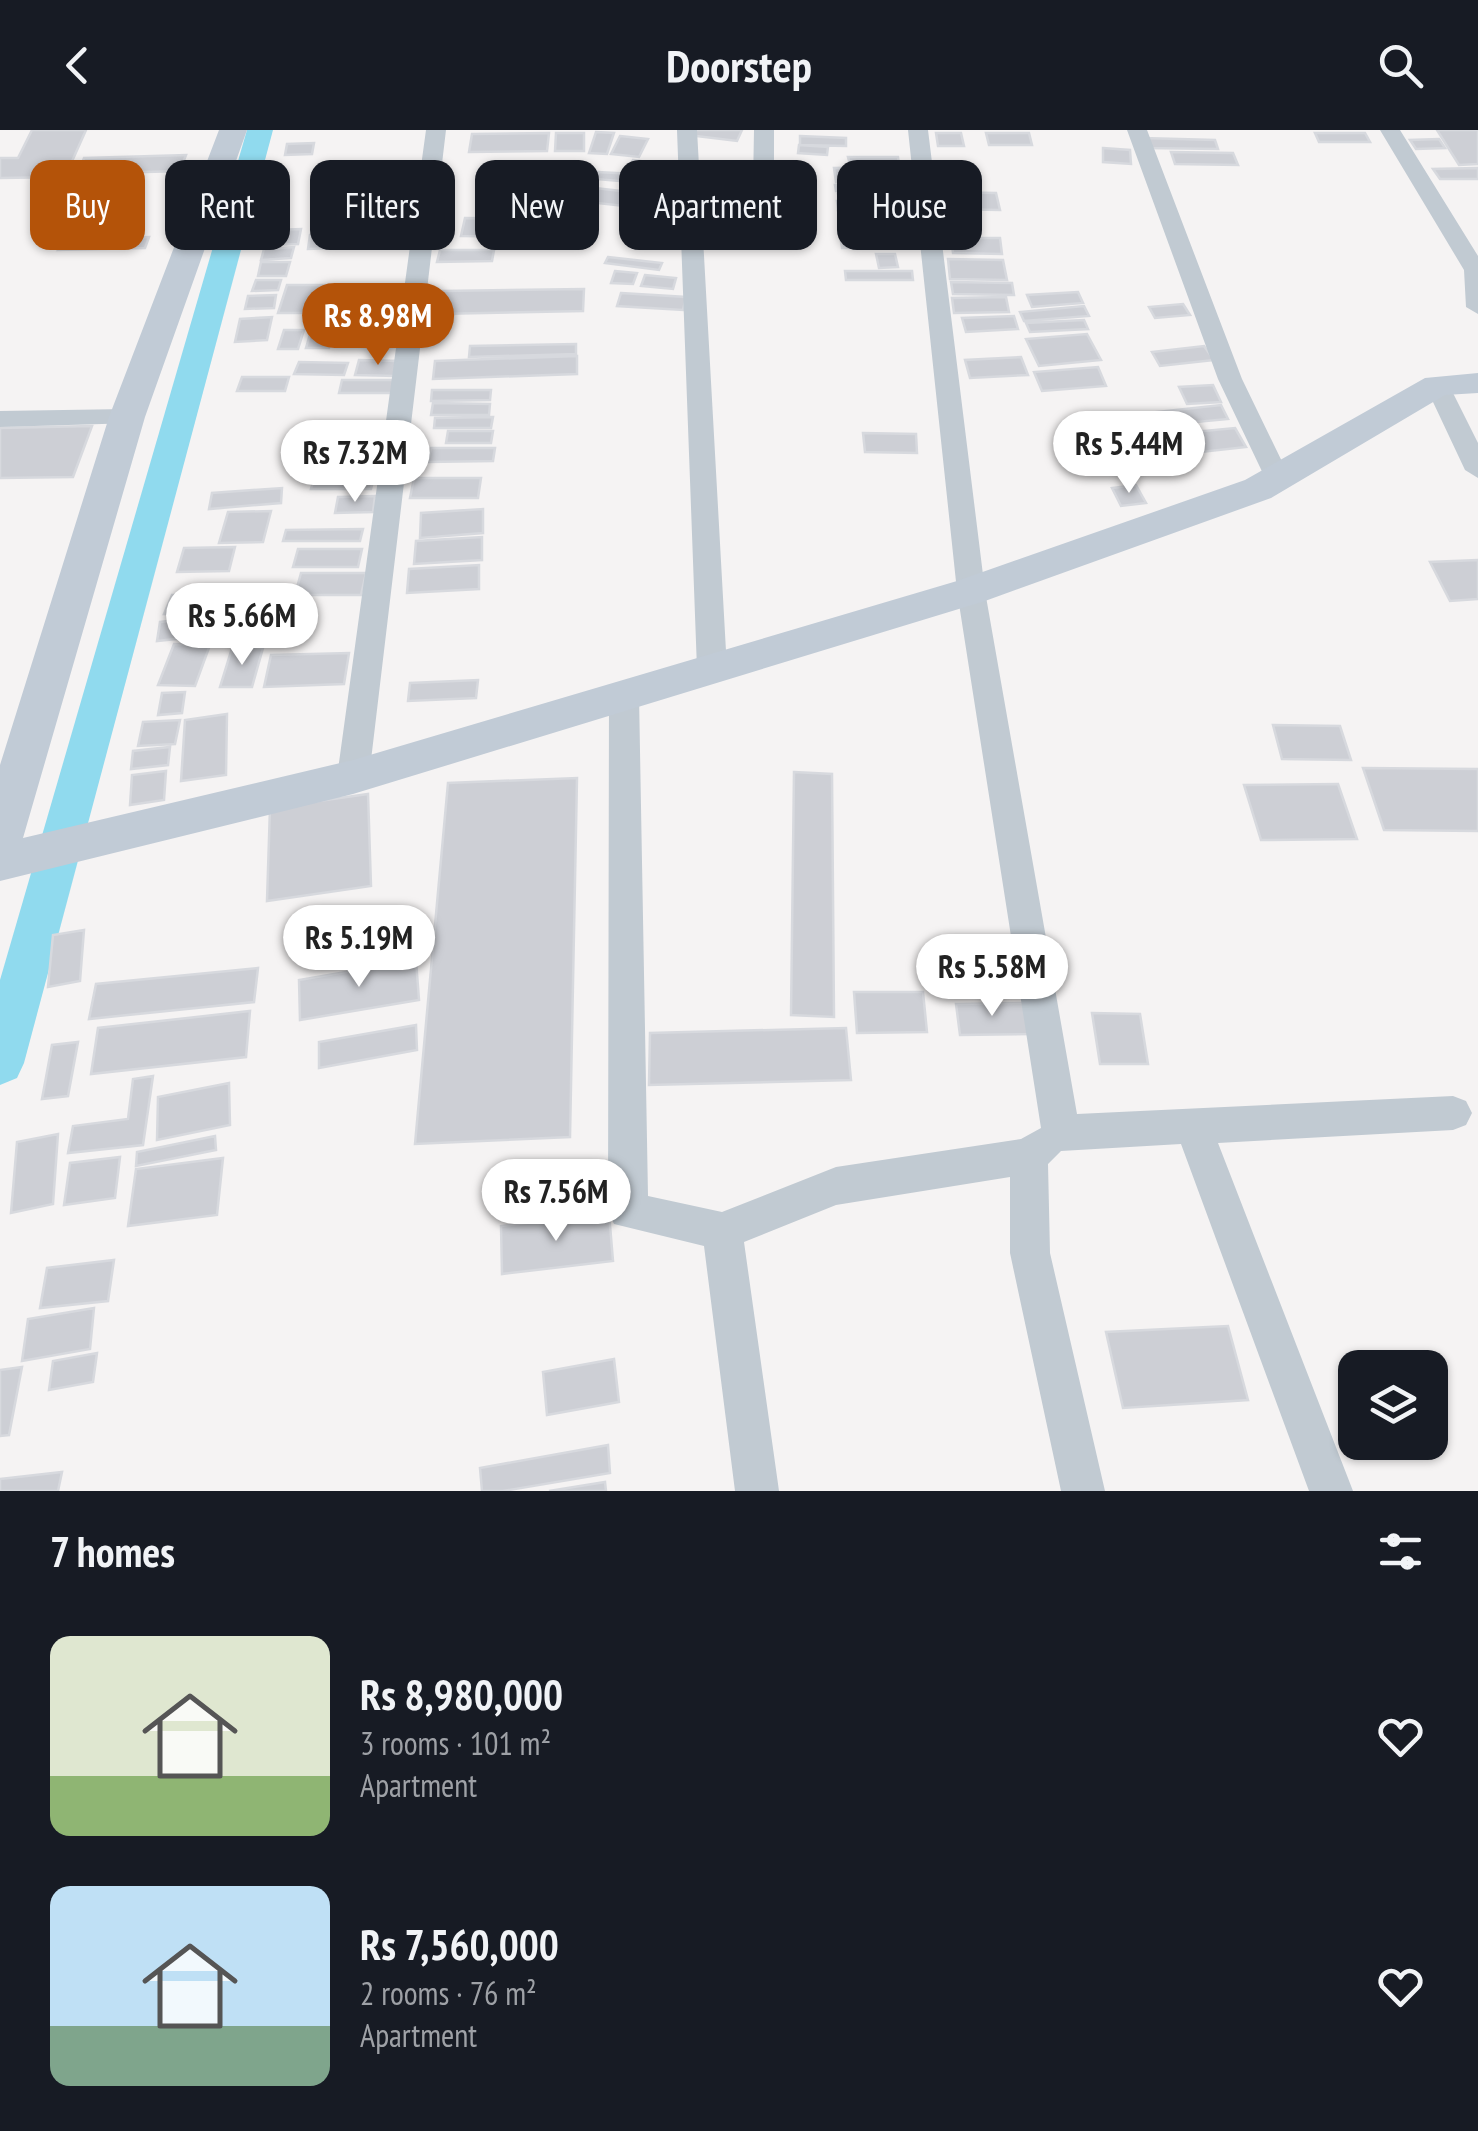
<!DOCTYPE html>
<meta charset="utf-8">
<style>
body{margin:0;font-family:"PT Sans Narrow",sans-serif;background:#242831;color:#f1f3f6;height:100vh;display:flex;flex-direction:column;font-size:38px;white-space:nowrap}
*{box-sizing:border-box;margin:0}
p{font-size:32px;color:#9ea1a6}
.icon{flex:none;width:55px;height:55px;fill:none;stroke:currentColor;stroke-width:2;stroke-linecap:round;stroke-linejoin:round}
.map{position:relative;height:1361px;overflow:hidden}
.drawer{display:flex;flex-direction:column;background:#171b24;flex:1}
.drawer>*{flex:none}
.banner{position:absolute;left:30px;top:30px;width:1420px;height:90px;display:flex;gap:20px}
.tools{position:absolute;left:1338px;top:1220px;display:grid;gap:20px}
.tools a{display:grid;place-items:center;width:110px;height:110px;border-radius:20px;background:#171b24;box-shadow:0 2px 8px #0004;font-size:50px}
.price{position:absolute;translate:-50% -85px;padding:0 22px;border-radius:35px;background:#fff;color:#222;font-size:32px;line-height:65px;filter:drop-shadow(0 2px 5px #0008)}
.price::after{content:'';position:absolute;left:50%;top:60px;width:30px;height:22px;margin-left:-15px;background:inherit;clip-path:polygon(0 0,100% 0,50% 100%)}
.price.current{background:#b45309;color:#fff}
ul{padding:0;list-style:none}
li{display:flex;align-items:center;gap:30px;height:250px;padding:0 50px}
li span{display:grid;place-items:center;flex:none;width:280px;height:200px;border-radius:20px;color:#555}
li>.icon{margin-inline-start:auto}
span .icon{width:120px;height:120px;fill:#fffc;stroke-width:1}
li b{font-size:42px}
h2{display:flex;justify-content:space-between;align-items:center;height:120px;padding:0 50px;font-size:42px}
.pill{padding:0 35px;border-radius:20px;background:#171b24;box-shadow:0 2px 8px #0004;font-size:35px;line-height:90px}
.pill.current{background:#b45309;color:#fff}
header{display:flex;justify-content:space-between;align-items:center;height:130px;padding:0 50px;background:#171b24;font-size:45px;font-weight:600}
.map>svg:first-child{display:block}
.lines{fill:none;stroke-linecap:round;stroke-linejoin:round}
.canal{fill:#90daee;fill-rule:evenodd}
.building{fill:#cdcfd5;stroke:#d7d9de;stroke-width:2.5}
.minor{fill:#c1cad2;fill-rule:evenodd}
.secondary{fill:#c1cbd6;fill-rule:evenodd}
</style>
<header><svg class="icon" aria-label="back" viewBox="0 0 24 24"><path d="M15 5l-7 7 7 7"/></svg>Doorstep<svg class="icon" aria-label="search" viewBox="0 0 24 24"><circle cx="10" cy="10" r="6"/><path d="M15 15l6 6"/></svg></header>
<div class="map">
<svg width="1478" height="1361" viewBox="0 0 1478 1361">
<rect width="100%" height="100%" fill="#f5f3f3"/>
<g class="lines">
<!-- canal -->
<path class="canal" d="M247 0H273L24 933 17 948 0 955V850Z"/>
</g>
<!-- building -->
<path class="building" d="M32 0H86L65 47 0 48V28H18Z
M691 0H742L737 11 688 5Z
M1437 0H1478V34L1459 35Z
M596 2 614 3 607 24 589 23Z
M549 3 547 21 469 22 472 4Z
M556 3H584V21H555Z
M936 3H961L964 16H938Z
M986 3H1029L1032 15H989Z
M1315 3H1365L1370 12H1319Z
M620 6 648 9 639 27 611 24Z
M800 6 846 8V16L800 15Z
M1142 8 1215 10 1218 19 1145 18Z
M1439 9 1445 18 1416 19 1410 10Z
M314 13 312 24 285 25 287 14Z
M799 15 828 17 827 25 798 23Z
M1103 18 1130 20 1131 34 1103 32Z
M1171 22 1233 23 1238 35 1175 34Z
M186 25 180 41 78 44 84 28Z
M848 27H898L899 34 850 35Z
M633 30 686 37 682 45 628 38Z
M900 37 904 51 836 52 834 38Z
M1478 38V49H1440L1433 39Z
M553 40 589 41 588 52H551Z
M491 41H526L525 50H489Z
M597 42 634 44 631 52 595 49Z
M895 53 896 60 836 61 835 55Z
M595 58 639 63 633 77 588 72Z
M940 62 996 63 1000 80 942 79Z
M895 63 896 68 839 69 838 64Z
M415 64 412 84 372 85 376 65Z
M546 66 583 67 580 84 543 83Z
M896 70 898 78 838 79 837 71Z
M898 80 899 90 840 91 838 81Z
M465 88 580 89 577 107 461 106Z
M415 92 414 104 367 105 369 93Z
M842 92H906L907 102H843Z
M301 99 298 114 271 115 275 100Z
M338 103 336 118 308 119 310 105Z
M900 104 902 118H842L840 105Z
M149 107 145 118 58 120 63 109Z
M951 108H1000L1002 124 953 123Z
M294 117 291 128 261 130 264 119Z
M440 120H494L492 131 437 132Z
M876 124H895L898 137 879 138Z
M608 127 662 133 659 140 605 133Z
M948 129 1003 130 1007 150 950 149Z
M261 132H290L286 146H258Z
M615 141 637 143 633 154 611 153Z
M845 141H912L913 150H846Z
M645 145 676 148 673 159 641 156Z
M256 150H281L278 160 252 161Z
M951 152 1012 153 1014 165 953 164Z
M287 155H330L322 183H278Z
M584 159 583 181 437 184 441 161Z
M1078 162 1083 173 1032 177 1027 165Z
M621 163 686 167 683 180 617 176Z
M276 165 274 178 245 179 248 166Z
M363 167H402L396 185 357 184Z
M1006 167 1009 182 954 183 952 168Z
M1183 174 1190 185 1155 188 1149 177Z
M1084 176 1089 186 1024 191 1020 182Z
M1014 186 1018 199 966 202 962 188Z
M272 187 267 210 235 212 240 189Z
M1084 190 1088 199 1030 202 1026 193Z
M284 200H304L298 219H278Z
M310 204 334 205 329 218H306Z
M1087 204 1101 230 1039 236 1026 209Z
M576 214V224L469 227 470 216Z
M1204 216 1214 230 1160 236 1152 222Z
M577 226V244L433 249 435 231Z
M1021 227 1028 245 970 248 965 230Z
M359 230 400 231 396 246 355 245Z
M299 232 348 233 344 245 294 244Z
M1098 237 1106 256 1042 261 1034 242Z
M242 247H289L285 261H237Z
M342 250H398L395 263H339Z
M1213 255 1221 272 1187 274 1179 257Z
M432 260H491L490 270 431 271Z
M433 273 490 274 489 285H431Z
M1221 275 1228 289 1165 295 1157 282Z
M493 287 491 298H434L435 288Z
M92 296 73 347 0 348V298Z
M1235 298 1246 317 1183 324 1172 304Z
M448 301H493L491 313H446Z
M863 303 916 304 917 323 865 322Z
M431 318H495L493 331 428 332Z
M316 340H376L371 359H311Z
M414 348H481L478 368H410Z
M1136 355 1146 373 1121 376 1112 358Z
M282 358 281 373 209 379 212 363Z
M375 366 373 382 335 383 338 367Z
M483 379V403L420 408 421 383Z
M271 381 263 412 219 413 228 382Z
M363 399 360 411H283L286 400Z
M482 407V430L414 434 416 411Z
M235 417 229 441 177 442 184 418Z
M298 419H362L358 437H293Z
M1478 430V469L1450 471 1430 432Z
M479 435V459L407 463 409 439Z
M301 443H366L361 465H295Z
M172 465H212L205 485 164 484Z
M196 488 194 507 157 511 160 492Z
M174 514 210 515 195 556 158 555Z
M232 518H263L252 557H220Z
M349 523 344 554 264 557 271 525Z
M478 550 476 568 408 571 410 553Z
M185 562 182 583 158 585 162 563Z
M227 584 226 645 181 651 185 590Z
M180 590 175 614 138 616 143 592Z
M1273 595 1340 596 1351 630 1282 629Z
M170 617 168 635 131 639 133 621Z
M1363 638 1478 639V701L1384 700Z
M166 641 164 670 130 675 132 645Z
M794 642 832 644 834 887 791 885Z
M577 648 570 1007 415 1014 448 653Z
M1338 654 1357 709 1261 710 1244 655Z
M368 664 371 756 267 771 270 678Z
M84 800 80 851 48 857 53 805Z
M416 830 419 870 300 890 299 850Z
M258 838 254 872 89 889 96 854Z
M854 862H923L927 902 857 903Z
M1024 873 1029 904 960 905 956 874Z
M250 881 246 927 91 944 98 898Z
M1092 883 1140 884 1148 934H1100Z
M416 895 417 920 319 938V912Z
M846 898 851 950 649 955 650 903Z
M78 912 68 966 42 969 52 915Z
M153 946 143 1015 68 1023 73 996 128 989 133 949Z
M229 953 230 995 157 1010 158 967Z
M58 1004 53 1074 11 1083 17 1012Z
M215 1006 216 1020 136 1036 137 1022Z
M120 1027 115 1068 64 1075 70 1033Z
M223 1028 217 1085 128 1096 136 1039Z
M609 1083 613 1131 502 1144 501 1096Z
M114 1130 108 1171 40 1178 47 1138Z
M94 1178 90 1219 22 1231 28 1189Z
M1228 1196 1248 1270 1123 1278 1106 1202Z
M97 1223 93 1252 49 1260 53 1231Z
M614 1229 619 1272 547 1285 543 1242Z
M22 1237 9 1305 0 1306V1240Z
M608 1315 610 1343 503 1361H482L480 1338Z
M62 1342 58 1361H0V1349Z
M605 1352 606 1361H549Z"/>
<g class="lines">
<!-- minor -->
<path class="minor" d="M426 0H446L369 647 364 656 353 659 342 656 337 647Z
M677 0H697L727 539 723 547 712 550 701 547 697 539Z
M754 0H774V109L763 116 752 109Z
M908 0H928L985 461 1077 984 1453 966 1466 971 1472 983 1466 995 1453 1000 1218 1013 1353 1361H1309L1181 1014 1061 1021 1048 1034 1050 1123 1105 1361H1061L1010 1123V1047L836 1075 744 1112 779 1361H735L704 1116 614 1094 608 1081 609 565 613 557 624 554 635 557 639 565 648 1066 722 1082 836 1037 1021 1009 1041 998 957 461Z
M1127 0H1147L1242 249 1290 348 1286 354H1268L1218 249Z
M1380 0H1400L1478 126V184L1466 177 1464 140Z
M1437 247 1449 255 1478 313V348L1465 340 1425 255Z
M127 279 136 281 140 287 136 293 0 297V281Z"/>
<!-- secondary -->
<path class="secondary" d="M219 0H247L145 287 23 708 353 630 957 451 1245 350 1425 248 1478 243V263L1445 265 1271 368 985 471 353 664 0 751V635L109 287Z"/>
</g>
</svg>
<div class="tools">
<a><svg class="icon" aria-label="layers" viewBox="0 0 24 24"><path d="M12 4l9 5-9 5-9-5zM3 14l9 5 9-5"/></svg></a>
</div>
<b class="price current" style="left:378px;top:238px">Rs 8.98M</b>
<b class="price" style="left:1129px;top:366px">Rs 5.44M</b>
<b class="price" style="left:355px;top:375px">Rs 7.32M</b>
<b class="price" style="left:242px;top:538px">Rs 5.66M</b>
<b class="price" style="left:359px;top:860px">Rs 5.19M</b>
<b class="price" style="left:992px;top:889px">Rs 5.58M</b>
<b class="price" style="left:556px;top:1114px">Rs 7.56M</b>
<div class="banner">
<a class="pill current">Buy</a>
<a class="pill">Rent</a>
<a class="pill">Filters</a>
<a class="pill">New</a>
<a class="pill">Apartment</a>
<a class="pill">House</a>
</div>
</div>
<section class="drawer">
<h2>7 homes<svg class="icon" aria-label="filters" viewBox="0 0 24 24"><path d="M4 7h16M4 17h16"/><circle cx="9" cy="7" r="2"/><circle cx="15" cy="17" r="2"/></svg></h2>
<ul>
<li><span style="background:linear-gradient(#dfe7d0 70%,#8fb573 0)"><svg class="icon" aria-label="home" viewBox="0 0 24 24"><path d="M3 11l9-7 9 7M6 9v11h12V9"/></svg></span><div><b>Rs 8,980,000</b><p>3 rooms · 101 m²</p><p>Apartment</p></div><svg class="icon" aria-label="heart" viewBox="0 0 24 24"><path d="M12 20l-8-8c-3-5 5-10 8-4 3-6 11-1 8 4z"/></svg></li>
<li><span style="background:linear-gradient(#bfe0f5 70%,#7fa58c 0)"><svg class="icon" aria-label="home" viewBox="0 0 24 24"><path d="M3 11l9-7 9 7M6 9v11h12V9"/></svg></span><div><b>Rs 7,560,000</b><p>2 rooms · 76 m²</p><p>Apartment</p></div><svg class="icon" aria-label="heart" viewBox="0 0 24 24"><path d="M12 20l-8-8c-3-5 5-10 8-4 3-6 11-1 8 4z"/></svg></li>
</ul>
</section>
